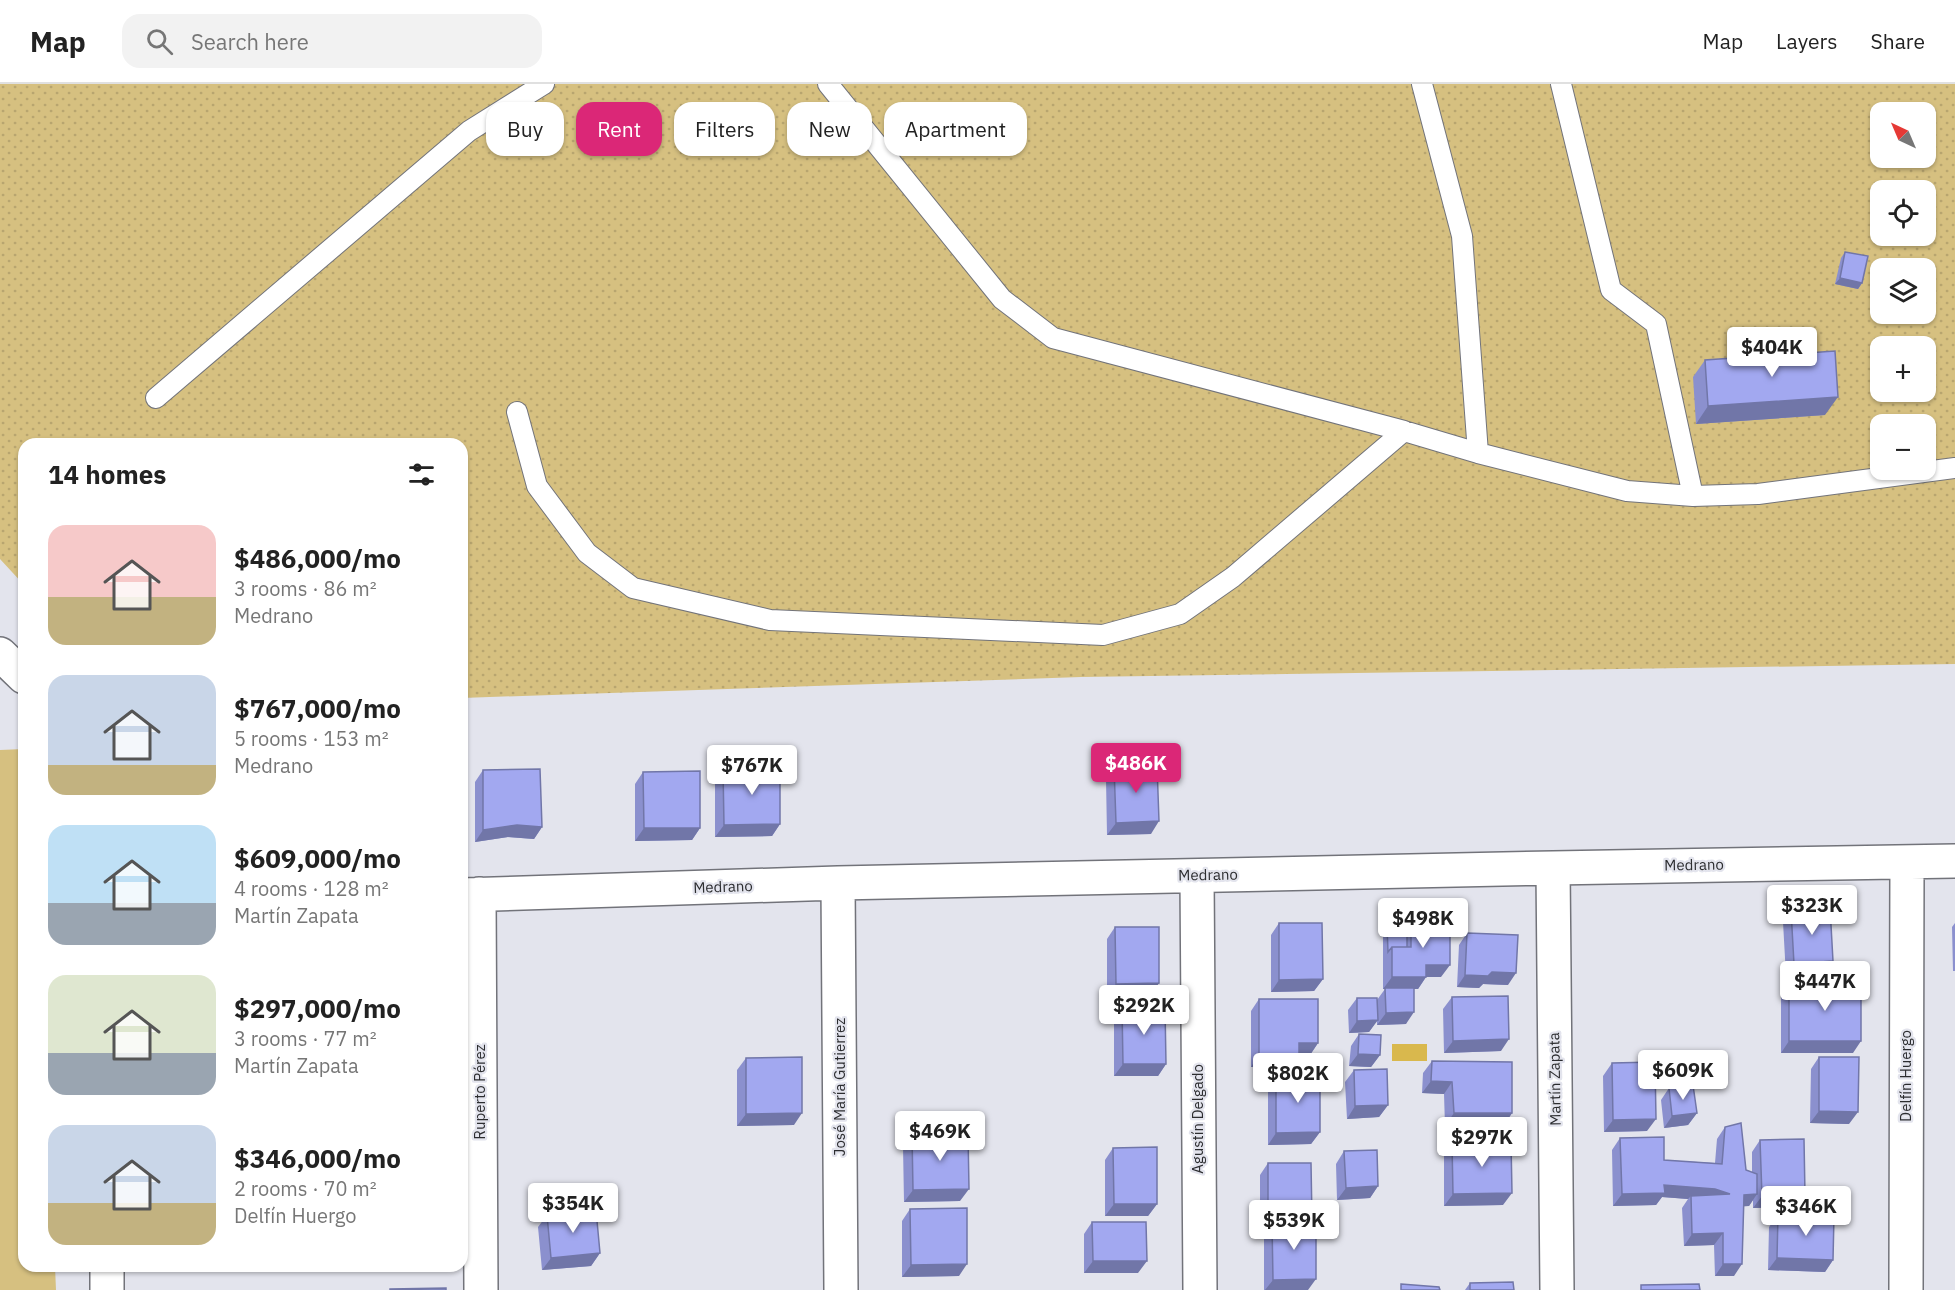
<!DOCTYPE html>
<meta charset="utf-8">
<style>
body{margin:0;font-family:"IBM Plex Sans",sans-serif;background:#f2f2f2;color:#222;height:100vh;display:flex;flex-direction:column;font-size:22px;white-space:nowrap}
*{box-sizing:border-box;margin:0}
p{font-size:20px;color:#767676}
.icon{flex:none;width:33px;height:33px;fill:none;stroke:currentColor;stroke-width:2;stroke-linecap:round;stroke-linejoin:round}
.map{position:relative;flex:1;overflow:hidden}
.panel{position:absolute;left:18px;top:354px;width:450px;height:834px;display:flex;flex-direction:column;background:#fff;border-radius:18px;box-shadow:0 2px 4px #0004}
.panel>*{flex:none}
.hud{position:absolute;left:486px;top:18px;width:570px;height:54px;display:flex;gap:12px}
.needle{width:39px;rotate:316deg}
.tools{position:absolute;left:1870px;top:18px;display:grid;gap:12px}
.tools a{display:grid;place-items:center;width:66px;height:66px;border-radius:12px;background:#fff;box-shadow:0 2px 4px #0004;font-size:30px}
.price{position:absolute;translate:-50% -51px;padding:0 14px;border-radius:6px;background:#fff;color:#222;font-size:20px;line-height:39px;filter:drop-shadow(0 2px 3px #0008)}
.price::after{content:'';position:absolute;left:50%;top:36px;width:18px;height:14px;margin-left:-9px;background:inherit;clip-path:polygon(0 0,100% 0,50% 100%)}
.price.selected{background:#db2777;color:#fff}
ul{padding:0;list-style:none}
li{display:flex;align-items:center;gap:18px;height:150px;padding:0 30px}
li span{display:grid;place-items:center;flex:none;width:168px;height:120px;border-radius:18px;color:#555}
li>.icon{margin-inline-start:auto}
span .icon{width:72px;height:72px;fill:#fffc;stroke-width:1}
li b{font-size:26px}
h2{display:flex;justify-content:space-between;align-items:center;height:72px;padding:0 30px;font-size:26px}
.tag{padding:0 21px;border-radius:18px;background:#fff;box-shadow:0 2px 4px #0004;font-size:21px;line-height:54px}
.tag.selected{background:#db2777;color:#fff}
header{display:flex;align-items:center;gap:36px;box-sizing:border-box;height:84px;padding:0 30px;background:#fff;border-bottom:2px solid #e0e0e0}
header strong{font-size:28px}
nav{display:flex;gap:33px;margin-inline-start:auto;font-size:21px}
.search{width:420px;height:54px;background:#f2f2f2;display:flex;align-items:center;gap:15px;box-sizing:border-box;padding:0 21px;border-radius:18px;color:#767676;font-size:22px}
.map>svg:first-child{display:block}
.park{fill:url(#park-dots);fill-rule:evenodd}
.pitch{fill:#d6c080}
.water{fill:#d9b84d}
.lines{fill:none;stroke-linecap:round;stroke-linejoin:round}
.lane-casing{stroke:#72737a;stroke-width:22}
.street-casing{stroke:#72737a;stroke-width:36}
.secondary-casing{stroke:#72737a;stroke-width:36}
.lane{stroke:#fff;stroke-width:20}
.street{stroke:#fff;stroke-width:33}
.secondary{stroke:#fff;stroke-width:33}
.wall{fill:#8b90ce}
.shaded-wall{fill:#7176a8}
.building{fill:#a2a8f0;stroke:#7176a8;stroke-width:1.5}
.labels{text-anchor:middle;stroke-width:4.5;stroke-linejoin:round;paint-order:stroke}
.street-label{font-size:15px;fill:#2c2d30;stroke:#e3e4ed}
</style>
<header>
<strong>Map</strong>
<div class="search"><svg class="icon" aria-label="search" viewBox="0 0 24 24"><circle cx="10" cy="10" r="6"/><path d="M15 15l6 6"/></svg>Search here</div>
<nav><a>Map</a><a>Layers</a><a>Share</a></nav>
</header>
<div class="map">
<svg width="1955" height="1206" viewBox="0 0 1955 1206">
<defs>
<pattern id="park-dots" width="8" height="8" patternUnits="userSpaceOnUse" patternTransform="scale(1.5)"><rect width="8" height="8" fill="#d6c080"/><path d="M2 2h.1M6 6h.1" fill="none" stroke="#b8a56f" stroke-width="1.8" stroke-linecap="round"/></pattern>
</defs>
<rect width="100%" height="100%" fill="#e3e4ed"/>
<!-- park -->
<path class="park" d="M0 0H1955V580L1081 593 462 614V360H24V501L0 475ZM1881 28H1926V74H1881ZM1881 106H1926V152H1881ZM1881 184H1926V230H1881ZM1881 262H1926V308H1881ZM1881 340H1926V386H1881Z"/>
<!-- pitch -->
<path class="pitch" d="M24 665V1182H55L56 1206H0V666Z"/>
<!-- water -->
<path class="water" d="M1392 960H1427V977H1392Z"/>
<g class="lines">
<defs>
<path id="lane" d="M828 0 1002 215 1053 254 1404 347 1478 369 1627 407 1693 412 1758 410 1955 384
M1422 0 1462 152 1478 369
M1561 0 1611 206 1656 240 1693 412
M156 314 469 47 544 0
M517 328 537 402 587 469 633 504 770 536 1103 551 1180 530 1233 493 1404 347"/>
<path id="street" d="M1553 784 1557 1206
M1197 792 1200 1206
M838 799 841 1206
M479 810 481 1206
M462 811 838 799 1553 784 1955 777
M1906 1206 1907 778"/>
<path id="secondary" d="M0 570 24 593
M107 1182V1206"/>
</defs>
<!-- lane casing -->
<use href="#lane" class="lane-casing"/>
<!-- street casing -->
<use href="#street" class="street-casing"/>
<!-- secondary casing -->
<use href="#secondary" class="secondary-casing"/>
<!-- lane -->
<use href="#lane" class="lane"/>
<!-- street -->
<use href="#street" class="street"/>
<!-- secondary -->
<use href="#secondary" class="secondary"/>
</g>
<!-- wall -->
<path class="wall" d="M1845 168 1862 199 1858 205 1835 200 1841 174Z
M1705 276 1825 331 1696 340 1693 293Z
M1114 682 1151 750 1107 751 1106 695Z
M723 685 780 740 772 752 715 753V697Z
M483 686 542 743 534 755 508 753 475 758V698Z
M643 688 700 744 692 756 635 757V700Z
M1791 826 1825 890 1786 892 1783 838Z
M1411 835 1441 893H1426L1418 905H1414L1406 940 1377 941V936L1369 948 1349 949 1348 926 1357 914 1377 916 1385 905H1383V847L1387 841H1407Z
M1279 839 1323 895 1314 907 1271 908V851Z
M1955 839V887H1953L1952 843Z
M1115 843 1159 899 1150 911 1107 912V855Z
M1467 849 1508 901 1483 900 1479 904 1457 903 1459 861Z
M1789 900 1853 969H1781V912Z
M1452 913 1501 967 1444 969 1443 925Z
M1259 915 1318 959 1310 971H1298L1290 983H1251V927Z
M1122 923 1166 980 1158 992H1114V935Z
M1359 950 1380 971 1371 983 1349 982 1351 962Z
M1819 973 1849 1040 1810 1039 1811 985Z
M746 974 794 1041 737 1042V986Z
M1432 977 1512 1029 1504 1041 1445 1042 1444 1010 1422 1009 1423 989Z
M1612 979 1647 1047 1604 1048 1603 992Z
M1354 986 1388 1021 1379 1033 1347 1035 1345 998Z
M1276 992 1320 1048 1311 1060 1268 1061V1004Z
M1669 1004 1697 1029 1688 1041 1664 1044 1661 1016Z
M1725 1043 1746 1086 1752 1089V1068L1760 1056 1805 1111 1796 1123 1753 1124V1116L1749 1122H1744L1734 1192H1715L1714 1161 1684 1162 1682 1124 1688 1115 1662 1113 1656 1121 1613 1122 1612 1066 1620 1054 1664 1076 1715 1079 1717 1055Z
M912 1050 960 1117 904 1118 903 1062Z
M1452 1059 1503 1121 1444 1122V1071Z
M1113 1064 1157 1120 1148 1132H1105V1076Z
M1344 1067 1378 1102 1370 1114 1337 1116 1336 1080Z
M1268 1079 1312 1135 1309 1139 1308 1206H1264V1151L1266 1148H1260V1091Z
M910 1125 959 1192 902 1193V1137Z
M547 1131 600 1169 591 1182 542 1186 538 1143Z
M1778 1131 1833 1176 1825 1188 1768 1186 1769 1143Z
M1092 1138 1138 1189H1084V1150Z
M1470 1199 1514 1206H1465Z"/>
<!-- shaded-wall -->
<path class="shaded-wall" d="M1840 194 1862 199 1858 205 1835 200Z
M1838 313 1825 331 1696 340 1708 322Z
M1159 737 1151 750 1107 751 1116 739Z
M780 740 772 752 715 753 724 741Z
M517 741 542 743 534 755 508 753 475 758 483 746Z
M644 744H700L692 756 635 757Z
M1833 877 1825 890 1786 892 1794 880Z
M1426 881H1450L1441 893H1418Z
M1492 888 1516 889 1508 901 1483 900 1479 904 1457 903 1465 891Z
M1392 893H1426L1418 905H1383Z
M1323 895 1314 907 1271 908 1279 896Z
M1159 899 1150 911 1107 912 1116 900Z
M1414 928 1406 940 1377 941 1386 929Z
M1378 936 1369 948 1349 949 1357 937Z
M1509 955 1501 967 1444 969 1453 957Z
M1789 957H1861L1853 969H1781Z
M1299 959H1318L1310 971H1298L1290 983H1251L1259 970Z
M1358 970 1380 971 1371 983 1349 982Z
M1123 980H1166L1158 992H1114Z
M1431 997 1452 998 1444 1010 1422 1009Z
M1388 1021 1379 1033 1347 1035 1355 1022Z
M1819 1027 1858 1028 1849 1040 1810 1039Z
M802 1029 794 1041 737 1042 746 1030Z
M1454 1029H1512L1504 1041 1445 1042Z
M1697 1029 1688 1041 1664 1044 1672 1032Z
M1656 1035 1647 1047 1604 1048 1613 1036Z
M1320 1048 1311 1060 1268 1061 1276 1049Z
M1664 1101 1715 1105 1730 1110 1691 1112 1688 1115 1662 1113 1656 1121 1613 1122 1622 1110Z
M1378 1102 1370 1114 1337 1116 1346 1104Z
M969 1105 960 1117 904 1118 913 1106Z
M1512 1109 1503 1121 1444 1122 1453 1110Z
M1757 1110 1749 1122 1736 1123 1744 1111Z
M1805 1111 1796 1123 1753 1124 1762 1112Z
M1114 1120H1157L1148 1132H1105Z
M1312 1135 1303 1147 1272 1139 1266 1148H1260L1268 1136Z
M1723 1149 1714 1161 1684 1162 1692 1150Z
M600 1169 591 1182 542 1186 551 1174Z
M1777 1174 1833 1176 1825 1188 1768 1186Z
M1093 1177H1147L1138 1189H1084Z
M967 1180 959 1192 902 1193 911 1181Z
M1723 1180H1742L1734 1192H1715Z
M1316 1195 1308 1206H1265L1273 1196Z"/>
<!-- building -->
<path class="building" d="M1845 168 1868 172 1862 199 1840 194Z
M1835 267 1838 313 1708 322 1705 276Z
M1157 681 1159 737 1116 739 1114 682Z
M780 684V740L724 741 723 685Z
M540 685 542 743 517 741 483 746V686Z
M700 687V744H644L643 688Z
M1830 823 1833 877 1794 880 1791 826Z
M1411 835H1450V881H1426V893H1392V863H1411Z
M1279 839H1322L1323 895 1279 896Z
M1387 841H1407V863H1392L1388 868Z
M1115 843H1159V899L1116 900Z
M1467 849 1518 851 1516 889 1492 888 1488 892 1465 891Z
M1861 899V957H1789V900Z
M1385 904H1414V928L1386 929Z
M1508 912 1509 955 1453 957 1452 913Z
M1357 914H1377L1378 936 1357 937Z
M1259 915H1318V959H1299V971L1259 970Z
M1122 923H1165L1166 980H1123Z
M1359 950 1381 951 1380 971 1358 970Z
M802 973V1029L746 1030V974Z
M1819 973H1859L1858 1028 1819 1027Z
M1432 977 1512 978V1029H1454L1452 998 1431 997Z
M1655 978 1656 1035 1613 1036 1612 979Z
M1387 985 1388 1021 1355 1022 1354 986Z
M1276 992H1320V1048L1276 1049Z
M1693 1001 1697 1029 1672 1032 1669 1004Z
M1741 1039 1746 1086 1757 1090V1110L1744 1111 1742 1180H1723V1149L1692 1150 1691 1112 1730 1110 1715 1105 1664 1101 1665 1109 1622 1110 1620 1054 1664 1053V1076L1722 1080 1725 1043Z
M968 1049 969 1105 913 1106 912 1050Z
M1804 1055 1805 1111 1762 1112 1760 1056Z
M1511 1058 1512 1109 1453 1110 1452 1059Z
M1157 1063V1120H1114L1113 1064Z
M1377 1066 1378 1102 1346 1104 1344 1067Z
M1268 1079H1311L1312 1135 1268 1136Z
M967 1124V1180L911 1181 910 1125Z
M596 1126 600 1169 551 1174 547 1131Z
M1778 1131 1834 1132 1833 1176 1777 1174Z
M1092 1138H1146L1147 1177H1093Z
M1272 1139H1316V1195L1273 1196Z
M1513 1198 1514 1206H1470V1199Z
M1401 1200 1439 1203 1440 1206H1401Z
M1699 1200 1700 1206H1641V1201Z
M446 1204V1206H390V1205Z"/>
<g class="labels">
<!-- street labels -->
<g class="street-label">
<text transform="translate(1694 781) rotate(-1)" y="5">Medrano</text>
<text transform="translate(1208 791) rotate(-1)" y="5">Medrano</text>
<text transform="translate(723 803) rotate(-2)" y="5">Medrano</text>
<text transform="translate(1906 992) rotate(-90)" y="5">Delfín Huergo</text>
<text transform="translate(1555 995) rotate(-91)" y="5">Martín Zapata</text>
<text transform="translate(840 1003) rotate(-90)" y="5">José María Gutierrez</text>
<text transform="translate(480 1008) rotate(-90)" y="5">Ruperto Pérez</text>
<text transform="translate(1198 1035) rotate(-90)" y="5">Agustín Delgado</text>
</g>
</g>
</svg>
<div class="tools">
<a><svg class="needle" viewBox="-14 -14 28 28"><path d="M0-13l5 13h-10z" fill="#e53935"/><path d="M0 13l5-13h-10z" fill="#767676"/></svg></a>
<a><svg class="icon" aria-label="locate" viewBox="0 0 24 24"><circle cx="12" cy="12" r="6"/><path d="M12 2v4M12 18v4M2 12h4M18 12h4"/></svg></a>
<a><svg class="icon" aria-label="layers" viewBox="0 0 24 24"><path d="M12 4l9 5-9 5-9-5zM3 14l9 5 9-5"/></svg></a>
<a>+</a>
<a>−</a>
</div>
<b class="price" style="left:1772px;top:294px">$404K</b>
<b class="price selected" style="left:1136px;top:710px">$486K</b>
<b class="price" style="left:752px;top:712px">$767K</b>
<b class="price" style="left:1812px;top:852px">$323K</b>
<b class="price" style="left:1423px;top:865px">$498K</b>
<b class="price" style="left:1825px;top:928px">$447K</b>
<b class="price" style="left:1144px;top:952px">$292K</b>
<b class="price" style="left:1683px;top:1017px">$609K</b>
<b class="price" style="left:1298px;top:1020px">$802K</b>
<b class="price" style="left:940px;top:1078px">$469K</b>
<b class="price" style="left:1482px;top:1084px">$297K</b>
<b class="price" style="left:573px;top:1150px">$354K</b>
<b class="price" style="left:1806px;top:1153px">$346K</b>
<b class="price" style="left:1294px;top:1167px">$539K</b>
<div class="hud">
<a class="tag">Buy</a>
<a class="tag selected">Rent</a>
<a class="tag">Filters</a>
<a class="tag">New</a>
<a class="tag">Apartment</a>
</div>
<section class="panel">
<h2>14 homes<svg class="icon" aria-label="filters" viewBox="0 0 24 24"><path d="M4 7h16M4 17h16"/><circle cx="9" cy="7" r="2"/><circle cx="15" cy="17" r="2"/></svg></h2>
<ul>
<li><span style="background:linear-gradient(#f6c9c9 60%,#c2b280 0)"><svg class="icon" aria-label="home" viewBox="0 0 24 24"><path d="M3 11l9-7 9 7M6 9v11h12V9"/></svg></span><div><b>$486,000/mo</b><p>3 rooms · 86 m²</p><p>Medrano</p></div></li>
<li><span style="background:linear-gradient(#c9d6e8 75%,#c2b280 0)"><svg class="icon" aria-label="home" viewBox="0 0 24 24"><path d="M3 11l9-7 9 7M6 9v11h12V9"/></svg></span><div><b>$767,000/mo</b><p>5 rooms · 153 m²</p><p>Medrano</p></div></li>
<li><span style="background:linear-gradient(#bfe0f5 65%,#9aa5b1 0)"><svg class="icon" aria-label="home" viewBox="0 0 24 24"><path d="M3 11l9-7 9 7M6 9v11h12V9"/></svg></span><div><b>$609,000/mo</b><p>4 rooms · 128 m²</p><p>Martín Zapata</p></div></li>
<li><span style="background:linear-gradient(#dfe7d0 65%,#9aa5b1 0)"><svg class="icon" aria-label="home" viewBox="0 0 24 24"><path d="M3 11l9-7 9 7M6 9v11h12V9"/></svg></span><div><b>$297,000/mo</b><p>3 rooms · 77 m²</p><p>Martín Zapata</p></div></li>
<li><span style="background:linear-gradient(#c9d6e8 65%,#c2b280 0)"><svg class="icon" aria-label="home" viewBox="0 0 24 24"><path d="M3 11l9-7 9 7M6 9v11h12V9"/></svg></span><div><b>$346,000/mo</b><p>2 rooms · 70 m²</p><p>Delfín Huergo</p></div></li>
</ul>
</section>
</div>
